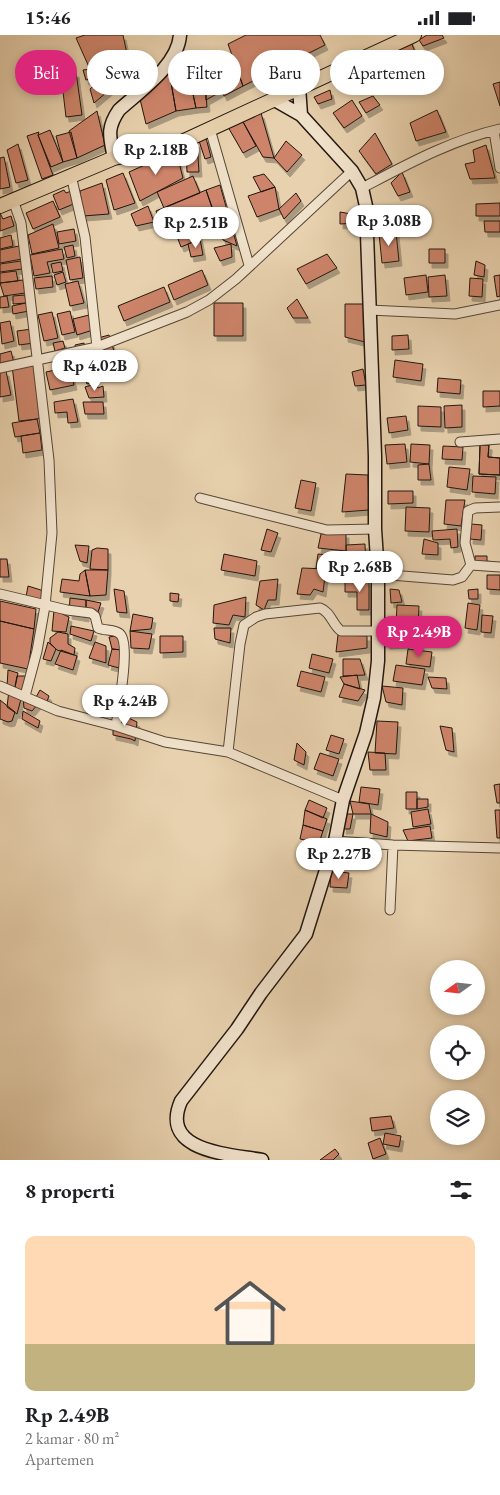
<!DOCTYPE html>
<html lang="id">
<meta charset="utf-8">
<style>
body{margin:0;font-family:"EB Garamond",serif;background:#f2f2f2;color:#202124;height:100vh;display:flex;flex-direction:column;font-size:19px;white-space:nowrap}
*{box-sizing:border-box;margin:0}
p{font-size:16px;color:#757577}
.icon{flex:none;width:28px;height:28px;fill:none;stroke:currentColor;stroke-width:2;stroke-linecap:round;stroke-linejoin:round}
.map{position:relative;height:1125px;overflow:hidden}
.sheet{display:flex;flex-direction:column;background:#fff;flex:1}
.sheet>*{flex:none}
.banner{position:absolute;left:15px;top:15px;width:470px;height:45px;display:flex;gap:10px}
.needle{width:32px;rotate:255deg}
.buttons{position:absolute;left:430px;top:925px;display:grid;gap:10px}
.buttons a{display:grid;place-items:center;width:55px;height:55px;border-radius:50%;background:#fff;box-shadow:0 2px 8px #0003;font-size:25px}
.price{position:absolute;translate:-50% -42px;padding:0 11px;border-radius:18px;background:#fff;color:#222;font-size:16px;line-height:32px;filter:drop-shadow(0 1px 2px #0008)}
.price::after{content:'';position:absolute;left:50%;top:30px;width:15px;height:11px;margin-left:-8px;background:inherit;clip-path:polygon(0 0,100% 0,50% 100%)}
.price.on{background:#db2777;color:#fff}
ul{padding:0;list-style:none}
li{display:grid;align-content:center;gap:10px;height:265px;padding:0 25px}
li+li{border-top:1px solid #e0e0e0}
li span{display:grid;place-items:center;height:155px;border-radius:10px;color:#555}
li>.icon{margin-inline-start:auto}
span .icon{width:90px;height:90px;fill:#fffc;stroke-width:1}
li b{font-size:21px}
h2{display:flex;justify-content:space-between;align-items:center;height:60px;padding:0 25px;font-size:21px}
.pill{padding:0 18px;border-radius:22px;background:#fff;box-shadow:0 2px 8px #0003;font-size:18px;line-height:45px}
.pill.on{background:#db2777;color:#fff}
.status{display:flex;justify-content:space-between;align-items:center;height:35px;padding:0 25px;background:#fff;direction:ltr}
.status svg{height:14px;fill:currentColor}
.map>svg:first-child{display:block}
.building{fill:#cd846b;stroke:#22170e;filter:url(#shadow)}
.lines{fill:none;stroke-linecap:round;stroke-linejoin:round}
.street-casing{stroke:#544636;stroke-width:11}
.secondary-casing{stroke:#22170e;stroke-width:15}
.primary-casing{stroke:#22170e;stroke-width:16}
.street{stroke:#f0e1ca;stroke-width:9}
.secondary{stroke:#f0e1ca;stroke-width:12}
.primary{stroke:#e8d1ae;stroke-width:14}
</style>
<div class="status"><b>15:46</b><svg viewBox="0 0 49 12"><path d="M0 12V9h3v3zM5 12V6h3v6zM10 12V3h3v9zM15 12V0h3v12zM26 1h20v11H26zM47 4h2v5h-2z"/></svg></div>
<div class="map">
<svg width="500" height="1125" viewBox="0 0 500 1125">
<defs>
<filter id="shadow"><feDropShadow dx="3" dy="5" stdDeviation="0" flood-color="#0004"/></filter>
</defs>
<rect width="100%" height="100%" fill="#e8d1ae"/>
<filter id="stains"><feTurbulence type="fractalNoise" baseFrequency=".004" numOctaves="4"/><feColorMatrix values="0 0 0 0 .2 0 0 0 0 .09 0 0 0 0 .02 0 0 0 .5 -.17"/></filter>
<radialGradient id="worn" r=".72"><stop offset=".6" stop-color="#630" stop-opacity="0"/><stop offset="1" stop-color="#630" stop-opacity=".3"/></radialGradient>
<!-- building -->
<path class="building" d="M85 0H123L127 19 89 32 76 3Z
M246 0H320L325 10 243 51 228 9Z
M427 0H442L444 3 423 11 419 5Z
M409 2 420 29 405 33 396 8Z
M398 15 407 38 379 45 373 33Z
M135 16 145 25 94 68 90 54Z
M232 21 243 51 224 61 210 29Z
M105 32 106 40 86 45 83 35Z
M373 33 379 45 364 50 359 40Z
M188 35 196 73 176 76 169 36Z
M169 36 176 76 146 89 140 64Z
M76 37 82 80 66 82 61 40Z
M216 42 222 56 206 65 205 48Z
M500 47V71L493 49Z
M205 48 207 72 196 73 192 55Z
M330 55 332 64 318 69 314 62Z
M373 61 380 70 366 78 359 67Z
M352 65 362 81 344 93 333 78Z
M437 75 446 97 416 106 410 88Z
M97 76 105 110 77 123 69 96Z
M261 78 274 123 263 122 242 85Z
M242 85 256 111 243 118 228 92Z
M50 95 63 127 51 132 38 100Z
M39 97 38 100 53 140 42 144 27 101Z
M71 97 77 123 63 127 56 101Z
M375 98 392 129 376 139 359 116Z
M197 100 206 103 211 122 205 124Z
M286 106 302 120 287 137 274 123Z
M197 107 199 137H187L186 110Z
M18 109 28 145 16 148 7 115Z
M486 110 495 143 470 144 465 129 475 127 473 115Z
M176 116 183 143 140 166 129 137Z
M4 122 10 152 0 154V123Z
M402 137 410 157 398 161 391 148Z
M123 138 135 168 114 175 106 145Z
M264 139 275 152 261 157 253 142Z
M193 141 200 158 164 173 157 157Z
M102 148 109 179 83 181 80 156Z
M220 150 237 211 223 205 206 155Z
M275 152 279 174 257 182 248 161Z
M64 155 66 158 71 156 76 168 59 175 53 160Z
M206 155 212 172 161 191 156 176Z
M296 158 301 166 284 184 279 174Z
M53 166 60 182 33 194 26 178Z
M500 168V181H476V169Z
M148 171 154 187 136 191 131 179Z
M192 176 200 204 181 212 172 188Z
M340 177 357 180V188L340 189Z
M0 178 3 184 11 181 14 191 0 196Z
M484 186H500V197H485Z
M53 189 59 213 32 219 28 200Z
M74 194 76 206 59 209 57 197Z
M396 197 399 226 382 228 379 199Z
M11 200 13 211 0 214V203Z
M200 204 203 220 191 222 188 209Z
M231 209 232 222 220 226 214 213Z
M73 210 75 221 67 223 64 212Z
M19 211 22 224 0 228V215Z
M62 214 64 224 47 227 50 238 34 241 30 220Z
M429 214H445V228H429Z
M327 219 337 233 306 249 297 234Z
M80 222 83 243 70 245 66 225Z
M21 226 22 234 0 237V229Z
M476 226 485 230 484 242 474 240Z
M61 227 63 236 53 238 51 229Z
M202 235 208 250 174 265 168 250Z
M16 236 18 246 0 248V238Z
M63 237 66 247 57 250 54 240Z
M426 240 428 257 406 260 404 243Z
M445 240 447 261 429 262 428 242Z
M500 240V261L497 262 494 241Z
M52 241 53 252 36 254 34 243Z
M470 243 483 244 482 262 469 261Z
M23 245 25 258 4 261 0 248Z
M78 246 84 268 70 271 65 249Z
M164 252 170 267 124 286 118 271Z
M25 260 26 268 13 269V261Z
M7 261 9 272 0 273V262Z
M297 264 308 283H293L287 273Z
M26 268H28L29 276 13 279 12 271Z
M214 268H243V301H214Z
M345 269H364L365 307 345 302Z
M70 276 75 297 62 300 57 279Z
M52 277 58 303 44 306 38 280Z
M89 280 93 295 77 300 73 284Z
M10 286 14 306 2 309 0 288Z
M32 294 34 308 19 310 17 296Z
M109 300 118 329 105 333 98 303Z
M408 300 409 314 392 315V301Z
M63 306 65 313 55 316 53 308Z
M84 308 87 323 79 326 75 310Z
M11 316 14 328 0 331V319Z
M67 320 69 330 57 333 55 323Z
M395 325 423 329 421 346 393 342Z
M89 326 95 347 87 349 80 328Z
M37 328 44 381 37 384 19 386 12 331Z
M70 332 74 350 50 355 46 337Z
M363 334 366 350 355 351 352 337Z
M6 336 11 360 0 362V337Z
M438 343 461 345 460 359 437 357Z
M95 349 98 353 103 351 104 362 89 363 85 352Z
M483 356H500V371L483 372Z
M73 364 78 387 68 388 67 377 55 378 54 367Z
M83 367H103L104 379H85Z
M462 370V392L445 393 444 371Z
M418 371 441 372V392L418 391Z
M406 381 408 395 389 398 387 383Z
M37 384 40 398 15 402 12 388Z
M40 398 42 415 23 418 21 401Z
M405 409 407 427 387 429 385 410Z
M411 409 430 410 429 429 410 427Z
M480 410H489L488 422 500 423V440L479 439Z
M480 410H489L488 422 500 423V440L479 439Z
M443 411 463 412 462 425 442 424Z
M429 429 431 445H418V430Z
M449 432 470 434 467 455 447 452Z
M346 439 368 440 369 475 342 477Z
M473 441 496 442 495 459 472 457Z
M301 445 316 448 311 476 295 473Z
M388 456H413V468L388 469Z
M446 465H465L461 491 444 489Z
M406 472 430 473 429 497 405 496Z
M471 489 482 490 481 505 470 504Z
M267 494 278 498 271 517 261 515Z
M457 494 458 512 451 513 450 504 433 505 432 496Z
M346 498V516L318 513 321 499Z
M424 504 438 508V520L422 519Z
M365 509 366 532 347 533 346 510Z
M75 510 89 511 87 528 80 526Z
M97 513 108 514V535L90 534 92 515Z
M224 519 257 526 255 541 221 535Z
M318 519 339 521 341 534 316 533Z
M475 521H487V529H475Z
M0 524H7L9 542H0Z
M302 533 326 534 323 557 314 554 310 560 297 559Z
M85 535 90 561 60 557 62 544 79 546 80 539Z
M85 535H108L106 560 90 561Z
M487 540H500V555L487 554Z
M278 544 276 565H268L264 575 256 570 260 546Z
M345 546H369V575H357V557H345Z
M28 551 44 556 43 565 26 562Z
M114 554 124 556 127 578 117 577Z
M390 554 399 555 402 567 391 568Z
M478 554V564H469L468 555Z
M170 558 179 559 178 567 170 566Z
M246 562 245 582 233 580 229 590 213 588 214 570Z
M70 563 86 565V582L69 579Z
M86 565 101 568 98 577 86 574Z
M0 566 36 574 34 594 0 586Z
M468 568 480 570 477 595 465 593Z
M397 570 419 571 418 590 396 589Z
M54 575 69 582 66 597 52 596Z
M133 579 153 583 151 594 130 596Z
M482 580 493 581 491 598 481 597Z
M0 586 34 594 28 634 0 628Z
M387 588 410 590 407 608 387 609Z
M71 591 94 596 91 606 70 599Z
M214 593H231L230 608 215 604Z
M130 596 152 599 149 614 131 613Z
M58 597 68 599V609L75 613 74 620 57 615 50 608V603Z
M122 600V615L112 614 109 602Z
M338 600 367 601V613L336 617Z
M160 601H183V617L160 618Z
M48 607 56 614 51 626 43 624Z
M95 607 106 611V628L89 623Z
M112 614 122 615 119 633 108 630Z
M408 614 432 617 430 632 406 629Z
M61 615 77 621 73 635 55 629Z
M312 619 333 624 329 638 309 633Z
M343 624H360L365 640 343 641Z
M396 630 425 634 422 650 393 646Z
M8 635 18 638 14 657 7 652Z
M301 636 325 642 321 657 297 651Z
M357 640 360 654 344 649 340 642Z
M17 641H31L24 658 14 657Z
M428 642 446 643 447 654 432 653Z
M344 649 365 655 358 666 339 662Z
M382 651 403 653 402 670 386 667Z
M9 655 21 664 17 679 7 672Z
M40 655 49 661 46 669 35 664Z
M23 662 38 669 32 676 24 673Z
M0 665 15 677 12 686 8 687 0 684Z
M23 676 40 686 38 693 22 684Z
M122 680 137 687 135 706 131 704 113 700V682Z
M377 686 398 687 396 719 375 718Z
M440 691 452 693 454 717 446 715Z
M331 700 344 704 339 719 326 715Z
M297 708 306 717 304 730 294 725Z
M368 717 385 718 386 735H370Z
M320 718 339 724 333 741 314 734Z
M500 749V768H497L494 750Z
M361 752 380 754 378 770 359 767Z
M406 757H417V774H406Z
M417 764H428V772L417 774Z
M309 765 327 773 323 783 305 775Z
M350 766 369 769 371 779H353Z
M428 774 431 789 413 792 411 777Z
M305 775 327 784 323 796 303 790Z
M495 775H500V803H497Z
M345 779H353L350 794H343Z
M371 779 388 787 387 802 370 798Z
M303 790 323 796 319 808 300 804Z
M430 791 432 803 408 806 403 795Z
M331 836 349 838 347 853 330 852Z
M391 1081 394 1093 372 1096 370 1083Z
M385 1098 401 1101 399 1112 383 1109Z
M380 1103 386 1119 373 1124 368 1108Z
M335 1114 339 1119 333 1125H320Z"/>
<g class="lines">
<defs>
<path id="street" d="M210 94 249 230
M494 96 500 133
M71 140 85 202 97 312
M362 153C406 130 451 105 500 94
M13 165 21 188 28 245 49 425 52 498 45 571 37 616 25 661
M369 275 455 279 500 270
M0 333 97 312 187 277 209 265 236 244 352 136
M460 407 500 404
M200 463 327 495 375 494
M471 530 500 532
M378 539 453 545 462 542 471 530 465 508 468 476 475 473 500 472
M0 559 67 575 91 578 95 581 98 593C105 596 115 594 120 599 131 609 118 675 116 691
M0 651 58 676 116 691 165 707 228 717 343 765
M228 717 240 609 244 590 256 582 265 579 320 573C331 577 332 589 341 596H377
M335 806 393 810 500 813
M390 875 393 810"/>
<path id="secondary" d="M299 52 301 80
M114 123C110 102 106 94 119 75 140 56 178 30 180 0
M262 1125C229 1119 159 1117 181 1066L237 994 261 958 306 899 335 806 343 765 366 698 374 663 378 626V539L375 494V421L366 171 362 153 352 136 301 80 273 64"/>
<path id="primary" d="M0 171 114 123 171 112 414 0"/>
</defs>
<!-- street casing -->
<use href="#street" class="street-casing"/>
<!-- secondary casing -->
<use href="#secondary" class="secondary-casing"/>
<!-- primary casing -->
<use href="#primary" class="primary-casing"/>
<!-- street -->
<use href="#street" class="street"/>
<!-- secondary -->
<use href="#secondary" class="secondary"/>
<!-- primary -->
<use href="#primary" class="primary"/>
</g>
<rect width="100%" height="100%" filter="url(#stains)"/>
<rect width="100%" height="100%" fill="url(#worn)"/>
</svg>
<div class="buttons">
<a><svg class="needle" viewBox="-14 -14 28 28"><path d="M0-13l5 13h-10z" fill="#e53935"/><path d="M0 13l5-13h-10z" fill="#757577"/></svg></a>
<a><svg class="icon" aria-label="locate" viewBox="0 0 24 24"><circle cx="12" cy="12" r="6"/><path d="M12 2v4M12 18v4M2 12h4M18 12h4"/></svg></a>
<a><svg class="icon" aria-label="layers" viewBox="0 0 24 24"><path d="M12 4l9 5-9 5-9-5zM3 14l9 5 9-5"/></svg></a>
</div>
<b class="price" style="left:156px;top:141px">Rp 2.18B</b>
<b class="price" style="left:389px;top:212px">Rp 3.08B</b>
<b class="price" style="left:196px;top:214px">Rp 2.51B</b>
<b class="price" style="left:95px;top:357px">Rp 4.02B</b>
<b class="price" style="left:360px;top:558px">Rp 2.68B</b>
<b class="price on" style="left:419px;top:623px">Rp 2.49B</b>
<b class="price" style="left:125px;top:692px">Rp 4.24B</b>
<b class="price" style="left:339px;top:845px">Rp 2.27B</b>
<div class="banner">
<a class="pill on">Beli</a>
<a class="pill">Sewa</a>
<a class="pill">Filter</a>
<a class="pill">Baru</a>
<a class="pill">Apartemen</a>
</div>
</div>
<section class="sheet">
<h2>8 properti<svg class="icon" aria-label="filters" viewBox="0 0 24 24"><path d="M4 7h16M4 17h16"/><circle cx="9" cy="7" r="2"/><circle cx="15" cy="17" r="2"/></svg></h2>
<ul>
<li><span style="background:linear-gradient(#ffd9b3 70%,#c2b280 0)"><svg class="icon" aria-label="home" viewBox="0 0 24 24"><path d="M3 11l9-7 9 7M6 9v11h12V9"/></svg></span><div><b>Rp 2.49B</b><p>2 kamar · 80 m²</p><p>Apartemen</p></div></li>
</ul>
</section>
